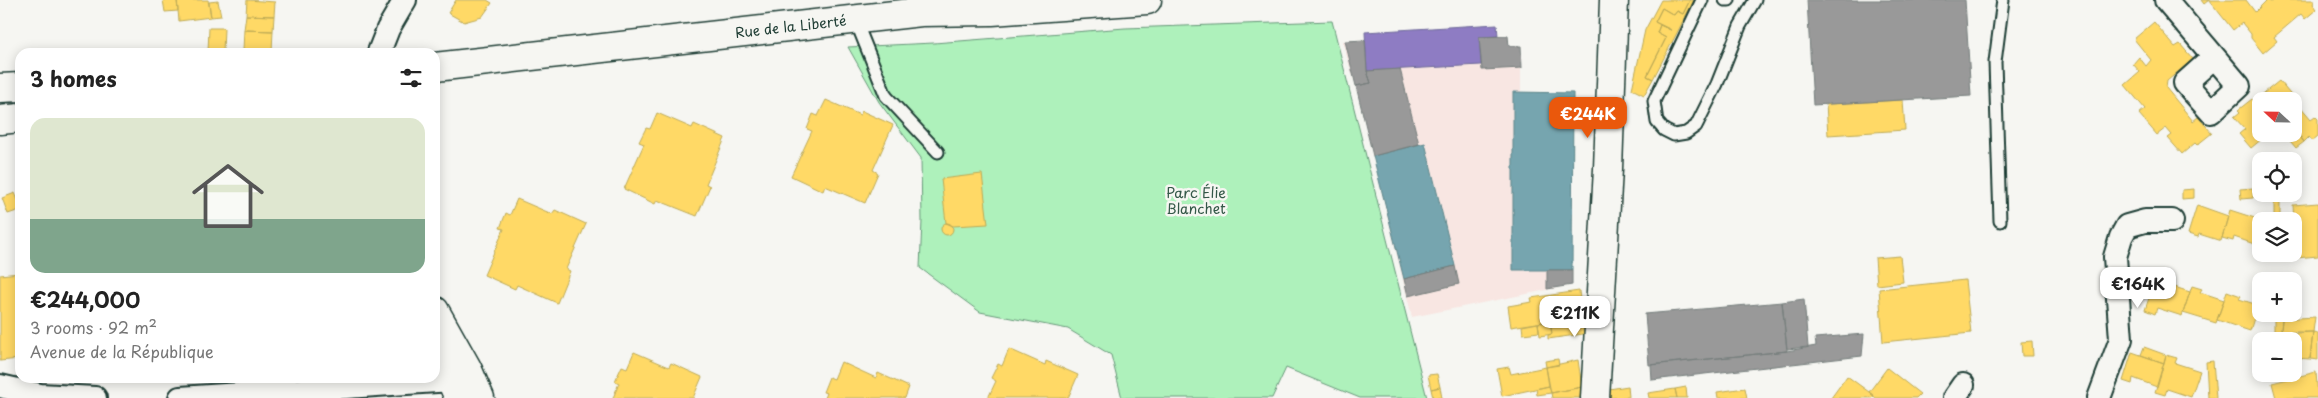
<!DOCTYPE html>
<meta charset="utf-8">
<style>
body{margin:0;font-family:"Playpen Sans",sans-serif;background:#f6f6f6;color:#222;height:100vh;display:flex;flex-direction:column;font-size:19px;white-space:nowrap}
*{box-sizing:border-box;margin:0}
p{font-size:16px;color:#767676}
.icon{flex:none;width:28px;height:28px;fill:none;stroke:currentColor;stroke-width:2;stroke-linecap:round;stroke-linejoin:round}
.map{position:relative;flex:1;overflow:hidden}
.sheet{position:absolute;left:15px;top:48px;width:425px;height:335px;display:flex;flex-direction:column;background:#fff;border-radius:15px;box-shadow:0 2px 12px #0003}
.sheet>*{flex:none}
.needle{width:32px;rotate:292deg}
.fabs{position:absolute;left:2252px;top:92px;display:grid;gap:10px}
.fabs a{display:grid;place-items:center;width:50px;height:50px;border-radius:10px;background:#fff;box-shadow:0 2px 12px #0003;font-size:25px}
.price{position:absolute;translate:-50% -42px;padding:0 11px;border-radius:10px;background:#fff;color:#222;font-size:16px;line-height:32px;filter:drop-shadow(0 1px 2px #0008)}
.price::after{content:'';position:absolute;left:50%;top:30px;width:15px;height:11px;margin-left:-8px;background:inherit;clip-path:polygon(0 0,100% 0,50% 100%)}
.price.current{background:#ea580c;color:#fff}
ul{padding:0;list-style:none}
li{display:grid;align-content:center;gap:10px;height:265px;padding:0 15px}
li+li{border-top:1px solid #e0e0e0}
li span{display:grid;place-items:center;height:155px;border-radius:15px;color:#555}
li>.icon{margin-inline-start:auto}
span .icon{width:90px;height:90px;fill:#fffc;stroke-width:1}
li b{font-size:21px}
h2{display:flex;justify-content:space-between;align-items:center;height:60px;padding:0 15px;font-size:21px}
.map>svg:first-child{display:block}
.built{fill:#f8e6e2}
.green{fill:#aef1bb;stroke:#669778}
.homes{fill:#ffd966;stroke:#bcaa57}
.offices{fill:#8e7cc3;stroke:#6d6998}
.public{fill:#76a5af;stroke:#5c868a}
.industry{fill:#999;stroke:#747d7b}
.lines{fill:none;stroke-linecap:round;stroke-linejoin:round}
.lane-casing{stroke:#1f3d34;stroke-width:15}
.street-casing{stroke:#1f3d34;stroke-width:26}
.secondary-casing{stroke:#1f3d34;stroke-width:31}
.lane{stroke:#f6f6f2;stroke-width:11}
.street{stroke:#f6f6f2;stroke-width:22}
.secondary{stroke:#f6f6f2;stroke-width:28}
.labels{text-anchor:middle;stroke-width:5;stroke-linejoin:round;paint-order:stroke}
.street-label{font-size:14px;fill:#1f3d34;stroke:#f6f6f2}
.park-label{font-size:14px;fill:#345848;stroke:#f6f6f2}
</style>
<div class="map">
<svg width="2318" height="398" viewBox="0 0 2318 398">
<rect width="100%" height="100%" fill="#f6f6f2"/>
<filter id="ink" filterUnits="userSpaceOnUse"><feTurbulence type="fractalNoise" baseFrequency=".02" numOctaves="2"/><feDisplacementMap in="SourceGraphic" scale="10" xChannelSelector="R" yChannelSelector="G"/><feConvolveMatrix kernelMatrix="1 2 1 2 8 2 1 2 1" color-interpolation-filters="sRGB"/></filter>
<g filter="url(#ink)">
<!-- built -->
<path class="built" d="M1497 24 1498 36H1508L1509 46H1521V92L1573 93 1572 285 1412 317 1356 86 1342 41 1365 40V32Z"/>
<!-- green -->
<path class="green" d="M1332 21 1427 398H1360L1286 368 1272 398H1122L1111 355 1068 329 980 312 920 268 922 221 921 158 879 102 848 47 934 43 1125 28Z"/>
<!-- homes -->
<path class="homes" d="M163 0H177L178 11 165 12Z
M177 0H208L211 17 179 21Z
M247 0 275 2 274 16 246 15Z
M487 0 492 3 482 17 464 22 448 13 456 0Z
M1661 0H1690L1683 14 1677 11 1674 15 1662 8 1655 22 1671 30 1660 25 1657 33 1666 38 1647 76 1653 79 1644 95 1632 89 1645 30Z
M1690 0H1694L1653 79 1647 76 1666 38 1657 33 1660 25 1671 30 1655 22 1662 8 1674 15 1677 11 1683 14Z
M2201 0H2246L2255 12 2267 0 2271 2 2274 0H2315L2313 4 2317 9 2305 19 2301 14 2274 37 2277 41 2263 53 2251 38V34L2242 23 2233 30 2209 0 2204 4Z
M218 1 221 16 211 17 209 2Z
M246 15 274 16 273 31 244 30Z
M2154 22 2175 47 2180 44 2193 59 2167 81 2166 88 2193 121 2198 117 2212 133 2197 145 2195 143 2182 154 2168 138 2172 135 2166 128 2157 135 2139 114 2145 109 2125 85 2140 72 2133 64 2139 57 2146 66 2151 60 2134 39Z
M209 28H224L223 52H208Z
M244 30 273 31 272 51 243 50Z
M2279 81 2311 119 2315 116 2318 119V136L2312 141 2309 137 2304 142 2299 135 2290 141 2285 134H2294V101H2261V134H2268L2251 148 2239 134 2245 129 2234 117 2240 112 2238 110 2252 99 2254 101Z
M826 100 860 115 862 111 893 125 873 170 878 173 865 203 825 186 823 191 791 176 812 131 807 129 813 114 818 116Z
M1903 100 1905 130 1828 135 1826 104Z
M657 113 692 128 694 124 725 138 706 184 710 186 697 216 657 200 655 204 624 189 644 144 639 142 646 128 650 129Z
M2299 135 2304 142 2296 148 2290 141Z
M982 174 988 224 953 226 946 223 941 179Z
M2253 188V198L2241 199 2240 189Z
M2194 189V198L2182 199V190Z
M15 193 18 200 20 199V210L8 214 2 198Z
M2274 194H2280V218L2274 217Z
M517 199 552 214 555 210 586 224 566 269 570 271 557 303 517 285 515 289 484 275 504 229 500 228 506 213 510 215Z
M2318 203V256L2296 258 2293 205Z
M2197 205 2228 216 2221 241 2199 234 2198 237 2188 234Z
M2230 210 2264 221H2261V232L2257 245 2234 237 2233 241 2222 238Z
M941 229a6 6 0 1 1 12 0a6 6 0 1 1-12 0Z
M1900 256 1903 282 1877 285 1875 258Z
M19 273V359L0 361V275Z
M2157 274 2167 278 2165 284 2190 292 2182 316 2157 308 2155 314 2145 310Z
M1965 280 1971 333 1883 342 1879 289Z
M2192 286 2202 289 2200 292 2224 300 2216 323 2183 313Z
M1579 291 1582 316 1511 327 1508 306 1532 302 1531 298Z
M2227 291 2241 296 2239 299 2258 305 2250 331 2217 320Z
M1590 315V333L1548 339V335L1552 334 1550 322Z
M2315 317 2313 332H2281L2282 319Z
M2274 319H2282L2280 340 2274 339Z
M1550 322 1552 334 1540 336 1538 323Z
M1538 323 1539 332 1523 334 1522 326Z
M2313 332 2318 333V360L2310 359Z
M2313 332 2310 359 2295 358 2296 333Z
M2032 341 2033 356H2022L2021 342Z
M2144 347 2166 355 2164 363 2141 355Z
M1009 349 1045 365 1046 361 1078 375 1068 398H988L996 381 991 378 998 364 1002 366Z
M634 352 669 367 671 363 702 377 693 398H613L619 383 615 381 622 366 627 368Z
M2132 352 2164 363 2157 387 2133 378 2132 384 2123 381Z
M2166 355 2177 358 2175 363 2200 371 2191 397 2167 389 2165 395 2155 392Z
M1558 359 1559 365 1546 367 1545 361Z
M1578 360 1582 387 1551 393 1546 367Z
M2213 361 2216 398H2208L2206 362Z
M841 362 876 378 878 373 909 387 905 398H825L827 393 823 392 829 377 834 379Z
M1509 367 1511 374 1546 367 1549 386 1502 396 1497 369Z
M1887 368 1920 394 1916 398H1876L1869 392Z
M2316 372 2318 398H2276L2272 383Z
M1437 374 1440 387 1431 389 1428 375Z
M1847 376 1869 392 1874 396 1872 398H1831Z
M1549 386 1551 393 1537 395 1536 389Z
M1628 386 1629 397 1610 398 1609 389Z
M1440 387 1442 398H1433L1431 389Z
M1582 387 1584 398H1552L1551 393Z
M1686 387 1687 398H1677L1675 389Z
M1745 388 1747 398H1718L1717 392Z
M1675 389 1677 398H1649L1648 393Z"/>
<!-- offices -->
<path class="offices" d="M1497 24 1498 36 1479 37 1481 65 1367 71 1365 32Z"/>
<!-- public -->
<path class="public" d="M1513 92 1573 93 1572 270H1513Z
M1425 143 1455 266 1404 279 1373 156Z"/>
<!-- industry -->
<path class="industry" d="M1807 0H1965L1971 96 1813 105Z
M1508 36 1509 46H1521L1522 68 1482 70 1479 37Z
M1365 40 1367 71 1371 83 1356 86 1345 41Z
M1400 69 1419 144 1373 156 1356 86 1371 83 1367 71Z
M1455 266 1459 284 1408 296 1404 279Z
M1547 270H1572V285L1547 289Z
M1804 299 1808 347 1787 349 1782 302Z
M1782 302 1787 351 1649 365 1645 314Z
M1864 334 1862 356 1652 380 1651 365 1787 351 1816 346 1815 338Z"/>
<g class="lines">
<defs>
<path id="lane" d="M1702 0 1654 101 1657 122 1664 130 1674 135 1686 133 1696 126 1717 84 1740 26 1755 0
M1725 0H1729
M855 19 886 96 938 152
M2000 221 1995 62 2003 0"/>
<path id="street" d="M2166 0 2239 86 2211 112 2185 83 2214 57
M379 52 388 29 405 0
M0 386 40 395 95 398
M180 398 452 380 464 370
M1954 398 1963 385
M2099 398 2121 339 2115 257 2121 237 2127 226 2145 221H2172"/>
<g id="secondary">
<path id="s1" d="M435 67 921 12 992 11 1147 0"/>
<path d="M0 88 20 87"/>
<path d="M0 120 20 118"/>
<path d="M435 311 467 368 480 398"/>
<path d="M437 348 459 398"/>
<path d="M1595 398 1608 169 1614 0"/>
</g>
</defs>
<!-- lane casing -->
<use href="#lane" class="lane-casing"/>
<!-- street casing -->
<use href="#street" class="street-casing"/>
<!-- secondary casing -->
<use href="#secondary" class="secondary-casing"/>
<!-- lane -->
<use href="#lane" class="lane"/>
<!-- street -->
<use href="#street" class="street"/>
<!-- secondary -->
<use href="#secondary" class="secondary"/>
</g>
</g>
<g class="labels">
<!-- street labels -->
<g class="street-label">
<text dy="5" stroke="none"><textPath href="#s1" startOffset="358">Rue de la Liberté</textPath></text>
</g>
<!-- park labels -->
<g class="park-label">
<text x="1196" y="198">Parc Élie<tspan x="1196" dy="16">Blanchet</tspan></text>
</g>
</g>
</svg>
<div class="fabs">
<a><svg class="needle" viewBox="-14 -14 28 28"><path d="M0-13l5 13h-10z" fill="#e53935"/><path d="M0 13l5-13h-10z" fill="#767676"/></svg></a>
<a><svg class="icon" aria-label="locate" viewBox="0 0 24 24"><circle cx="12" cy="12" r="6"/><path d="M12 2v4M12 18v4M2 12h4M18 12h4"/></svg></a>
<a><svg class="icon" aria-label="layers" viewBox="0 0 24 24"><path d="M12 4l9 5-9 5-9-5zM3 14l9 5 9-5"/></svg></a>
<a>+</a>
<a>−</a>
</div>
<b class="price current" style="left:1588px;top:139px">€244K</b>
<b class="price" style="left:2138px;top:309px">€164K</b>
<b class="price" style="left:1575px;top:338px">€211K</b>
<section class="sheet">
<h2>3 homes<svg class="icon" aria-label="filters" viewBox="0 0 24 24"><path d="M4 7h16M4 17h16"/><circle cx="9" cy="7" r="2"/><circle cx="15" cy="17" r="2"/></svg></h2>
<ul>
<li><span style="background:linear-gradient(#dfe7d0 65%,#7fa58c 0)"><svg class="icon" aria-label="home" viewBox="0 0 24 24"><path d="M3 11l9-7 9 7M6 9v11h12V9"/></svg></span><div><b>€244,000</b><p>3 rooms · 92 m²</p><p>Avenue de la République</p></div></li>
</ul>
</section>
</div>
